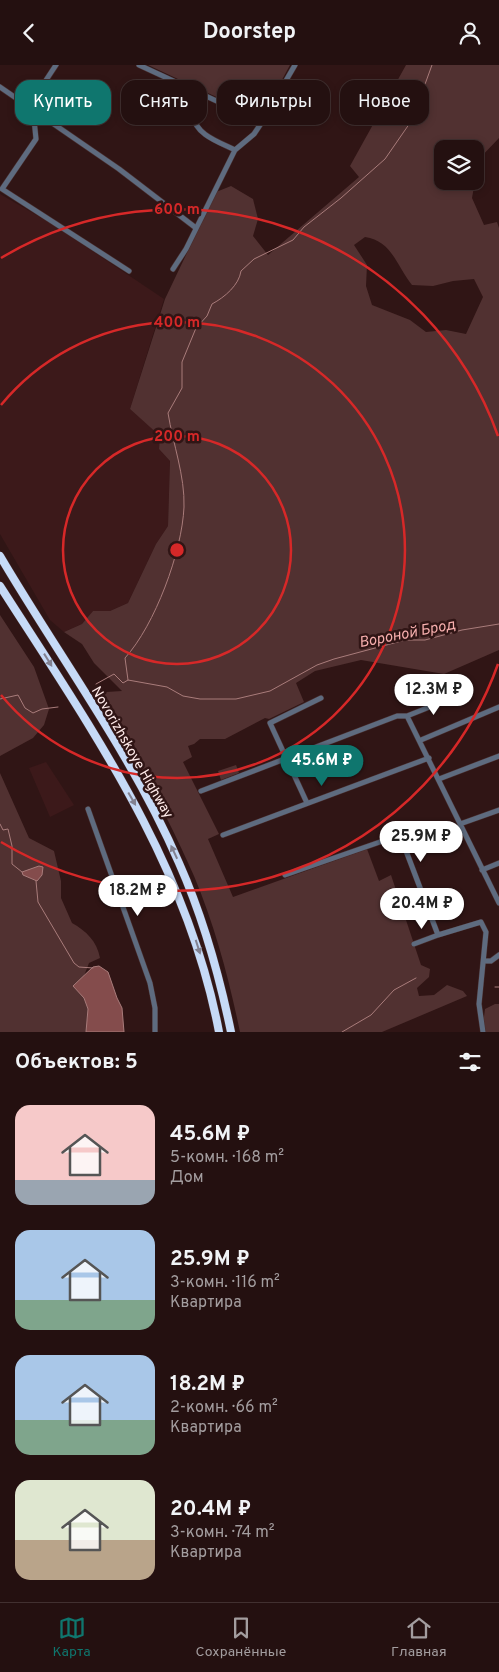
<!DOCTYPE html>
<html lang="ru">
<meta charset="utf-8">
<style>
body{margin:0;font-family:Overpass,sans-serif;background:#301e1e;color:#f1f3f6;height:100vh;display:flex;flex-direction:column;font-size:19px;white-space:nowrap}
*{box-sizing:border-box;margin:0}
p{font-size:16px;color:#a39d9f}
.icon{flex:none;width:28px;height:28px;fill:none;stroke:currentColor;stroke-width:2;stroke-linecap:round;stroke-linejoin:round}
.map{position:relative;height:967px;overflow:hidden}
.side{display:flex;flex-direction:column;background:#241010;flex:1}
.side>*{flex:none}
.guide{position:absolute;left:15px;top:15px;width:470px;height:45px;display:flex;gap:10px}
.buttons{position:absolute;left:434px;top:75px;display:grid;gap:10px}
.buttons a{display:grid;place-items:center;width:50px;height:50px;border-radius:10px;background:#241010;box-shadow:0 2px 8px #0003,0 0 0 1px #413030;font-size:25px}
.price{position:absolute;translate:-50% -42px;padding:0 11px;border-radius:18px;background:#fff;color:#222;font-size:16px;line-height:32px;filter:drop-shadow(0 1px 2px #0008)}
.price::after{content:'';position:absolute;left:50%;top:30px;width:15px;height:11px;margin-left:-8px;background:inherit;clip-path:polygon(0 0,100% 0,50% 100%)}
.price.active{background:#0f766e;color:#fff}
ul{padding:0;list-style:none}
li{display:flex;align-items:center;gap:15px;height:125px;padding:0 15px}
li span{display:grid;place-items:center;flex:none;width:140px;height:100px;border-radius:15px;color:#555}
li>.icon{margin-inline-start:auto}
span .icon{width:60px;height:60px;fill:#fffc;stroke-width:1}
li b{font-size:21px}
h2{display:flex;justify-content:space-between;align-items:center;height:60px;padding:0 15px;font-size:21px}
.chip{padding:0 18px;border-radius:15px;background:#241010;box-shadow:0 2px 8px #0003,0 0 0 1px #413030;font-size:18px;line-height:45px}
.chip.active{background:#0f766e;color:#fff}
header{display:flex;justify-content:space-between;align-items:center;height:65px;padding:0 15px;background:#241010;font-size:22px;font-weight:700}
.menu{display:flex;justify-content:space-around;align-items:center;height:70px;border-top:1px solid #413030;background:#241010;font-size:14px;color:#a39d9f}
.menu a{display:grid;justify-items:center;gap:2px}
.menu .active{color:#0f766e}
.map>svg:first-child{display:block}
.built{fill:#3c191a}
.green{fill:#513131;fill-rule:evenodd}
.water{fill:#844c4c;stroke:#a97c7b}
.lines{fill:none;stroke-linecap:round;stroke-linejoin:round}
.stream{stroke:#a97c7b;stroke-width:1}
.minor-casing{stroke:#492f2f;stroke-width:6}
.highway-casing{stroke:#492f2f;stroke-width:9}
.minor{stroke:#5e6b7f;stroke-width:5}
.highway{stroke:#c6daf7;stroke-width:8}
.oneway{fill:#828191}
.ring{fill:none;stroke:#d62828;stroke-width:2.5}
.labels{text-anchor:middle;stroke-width:5;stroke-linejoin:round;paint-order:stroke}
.street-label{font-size:14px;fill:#ffebea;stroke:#301515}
.water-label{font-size:15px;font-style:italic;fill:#f7afae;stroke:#301515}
.centre{fill:#d62828;stroke:#301515;stroke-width:2.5}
.ring-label{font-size:15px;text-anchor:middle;font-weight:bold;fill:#d62828;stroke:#301515;stroke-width:5;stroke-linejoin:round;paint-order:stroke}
</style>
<header><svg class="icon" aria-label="back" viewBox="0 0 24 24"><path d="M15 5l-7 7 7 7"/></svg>Doorstep<svg class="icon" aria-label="person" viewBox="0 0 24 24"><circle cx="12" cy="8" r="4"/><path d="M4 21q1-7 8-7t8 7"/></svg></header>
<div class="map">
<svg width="499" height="967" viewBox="0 0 499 967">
<rect width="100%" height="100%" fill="#301515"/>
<!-- built -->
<path class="built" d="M0 129 52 159 164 234 130 344 161 371 159 384 170 396 168 461 156 479 128 538 110 546H93L82 559 64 567 50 555 0 469Z
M46 697 74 740 50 752 29 703Z"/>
<!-- green -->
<path class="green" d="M148 0H290L263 50 259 52Z
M406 0H499V73L479 94 475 116V84H442V116H475L472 133 484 160 497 157 499 163V585L444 609 361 595 315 606 296 618 304 637 269 654 265 653 225 674H200L194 679 188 681 192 692 183 697 219 769 208 774 233 832 367 784 379 816 391 810 421 900 430 904 429 912 417 923 419 931 434 930 447 920 463 926 467 931 382 967H240C229 914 215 861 194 811 167 749 134 691 101 632L106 627 122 626 94 598 82 579 64 567 82 559 93 546H110L128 538 156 479 168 461 170 396 159 384 160 371 130 344 165 234 216 127 231 121 253 134 258 154 253 171 268 190 359 112 350 101ZM365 172C392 176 396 200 412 220L433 221 453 216 474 214 483 232 466 269 446 265 426 267 410 255 372 240 366 221 367 200 354 180Z
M0 550 34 602 49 644 44 660 33 673 0 691Z
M236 700 239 708 221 715 218 706Z
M0 708 29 773 54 786 61 816V833L72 858C86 866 97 876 100 893L89 898 84 911 73 921 84 933 88 944 86 967H0Z
M495 939H499V967H486L483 959 485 944Z"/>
<!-- water -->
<path class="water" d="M39 801 43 802 42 810 37 816 23 810 22 807Z
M99 901 108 907 117 933 122 943 124 967H86L88 944 84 933 73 921 93 902Z"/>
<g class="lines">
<!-- stream -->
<path class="stream" d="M128 615 125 593C155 560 182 487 184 442 185 411 173 379 168 348L182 323V297L196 263 207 251 212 239C225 232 239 220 241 206L254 194 293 175 304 162 341 133 385 94 412 55 432 0
M96 619 114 609 123 618 128 615 167 622 183 631 200 634H236L270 626 317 600 334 594 405 575H425L462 565 499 559
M0 634 18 630 25 643 33 648 42 644 58 642
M0 759 3 765 8 764 12 781V799L22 807
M36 816 38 837 74 898 79 902 93 903
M495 922H499
M342 967 371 950 394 925 416 913"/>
<defs>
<path id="minor" d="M139 0 262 57 254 69 235 85 186 184 173 204
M173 16 181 40 193 51C196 70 219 77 235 85
M0 22 119 104 196 163
M29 41 56 0
M33 44 36 74 2 124 129 206
M262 57 295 0
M407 651 452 633
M421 675 499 642
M439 714 499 691
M201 726 397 651H407L499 838
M307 738 270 658 321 633
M88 744 150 918 155 943V967
M460 759 499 745
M223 770 429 693
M482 805 499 798
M285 810 400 770 438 870 481 857 486 867 479 939 483 967
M414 879 438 870
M484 896H491L499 890"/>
<path id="highway" d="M0 491C60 593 132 689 179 798 203 852 219 909 231 967
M0 521C91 663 187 798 219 967"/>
</defs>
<!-- minor casing -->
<use href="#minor" class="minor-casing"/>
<!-- highway casing -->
<use href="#highway" class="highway-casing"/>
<!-- minor -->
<use href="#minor" class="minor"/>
<!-- highway -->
<use href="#highway" class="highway"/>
</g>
<!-- one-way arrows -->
<defs><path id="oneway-solid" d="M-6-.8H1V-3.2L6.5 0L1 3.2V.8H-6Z" transform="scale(1.25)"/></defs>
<g class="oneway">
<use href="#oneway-solid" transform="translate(48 595) rotate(58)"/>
<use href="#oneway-solid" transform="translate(132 734) rotate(60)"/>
<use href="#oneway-solid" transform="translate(174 787) rotate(-115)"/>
<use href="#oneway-solid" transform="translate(198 882) rotate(72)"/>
</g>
<!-- distance rings -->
<g class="ring">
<circle cx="177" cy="485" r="114"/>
<path d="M1 340A228 228 0 1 1 1 630"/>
<path d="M498 599A341 341 0 0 1 1 777M1 193A341 341 0 0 1 498 371"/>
</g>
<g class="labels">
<!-- street labels -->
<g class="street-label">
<text transform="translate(133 687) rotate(60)" y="5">Novorizhskoye Highway</text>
</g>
<!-- water labels -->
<g class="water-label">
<text transform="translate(407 568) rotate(-11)" y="5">Вороной Брод</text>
</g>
</g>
<circle cx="177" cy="485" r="8" class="centre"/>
<g class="ring-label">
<text x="177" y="149">600 m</text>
<text x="177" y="262">400 m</text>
<text x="177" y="376">200 m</text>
</g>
</svg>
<div class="buttons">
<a><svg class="icon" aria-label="layers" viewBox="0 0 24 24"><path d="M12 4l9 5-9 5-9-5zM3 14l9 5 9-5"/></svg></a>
</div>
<b class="price" style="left:434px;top:651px">12.3M ₽</b>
<b class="price active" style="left:322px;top:722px">45.6M ₽</b>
<b class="price" style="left:421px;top:798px">25.9M ₽</b>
<b class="price" style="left:138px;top:852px">18.2M ₽</b>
<b class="price" style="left:422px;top:865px">20.4M ₽</b>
<div class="guide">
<a class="chip active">Купить</a>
<a class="chip">Снять</a>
<a class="chip">Фильтры</a>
<a class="chip">Новое</a>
</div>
</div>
<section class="side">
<h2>Объектов: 5<svg class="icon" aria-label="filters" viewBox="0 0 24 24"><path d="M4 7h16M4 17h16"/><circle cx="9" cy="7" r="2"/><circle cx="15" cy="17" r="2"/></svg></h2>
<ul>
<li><span style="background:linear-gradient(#f6c9c9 75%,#9aa5b1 0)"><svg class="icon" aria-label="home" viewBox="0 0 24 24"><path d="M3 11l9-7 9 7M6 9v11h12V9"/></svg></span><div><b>45.6M ₽</b><p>5-комн. · 168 m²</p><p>Дом</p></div></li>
<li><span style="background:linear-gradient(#a9c7e8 70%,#7fa58c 0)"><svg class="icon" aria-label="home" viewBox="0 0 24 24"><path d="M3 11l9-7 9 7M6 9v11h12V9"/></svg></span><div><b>25.9M ₽</b><p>3-комн. · 116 m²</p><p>Квартира</p></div></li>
<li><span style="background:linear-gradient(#a9c7e8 65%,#7fa58c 0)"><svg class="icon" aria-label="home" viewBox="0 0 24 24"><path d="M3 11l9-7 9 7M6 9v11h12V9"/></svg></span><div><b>18.2M ₽</b><p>2-комн. · 66 m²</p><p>Квартира</p></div></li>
<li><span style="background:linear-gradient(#dfe7d0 60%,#b9a48a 0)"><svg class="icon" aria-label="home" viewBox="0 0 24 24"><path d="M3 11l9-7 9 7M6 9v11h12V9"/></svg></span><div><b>20.4M ₽</b><p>3-комн. · 74 m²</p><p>Квартира</p></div></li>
</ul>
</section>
<nav class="menu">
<a class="active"><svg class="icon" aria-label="map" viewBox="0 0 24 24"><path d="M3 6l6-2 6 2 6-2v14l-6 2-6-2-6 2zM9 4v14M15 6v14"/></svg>Карта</a>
<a><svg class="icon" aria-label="saved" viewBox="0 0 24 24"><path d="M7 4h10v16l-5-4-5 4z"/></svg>Сохранённые</a>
<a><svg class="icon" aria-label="home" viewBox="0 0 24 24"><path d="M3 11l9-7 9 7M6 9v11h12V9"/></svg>Главная</a>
</nav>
